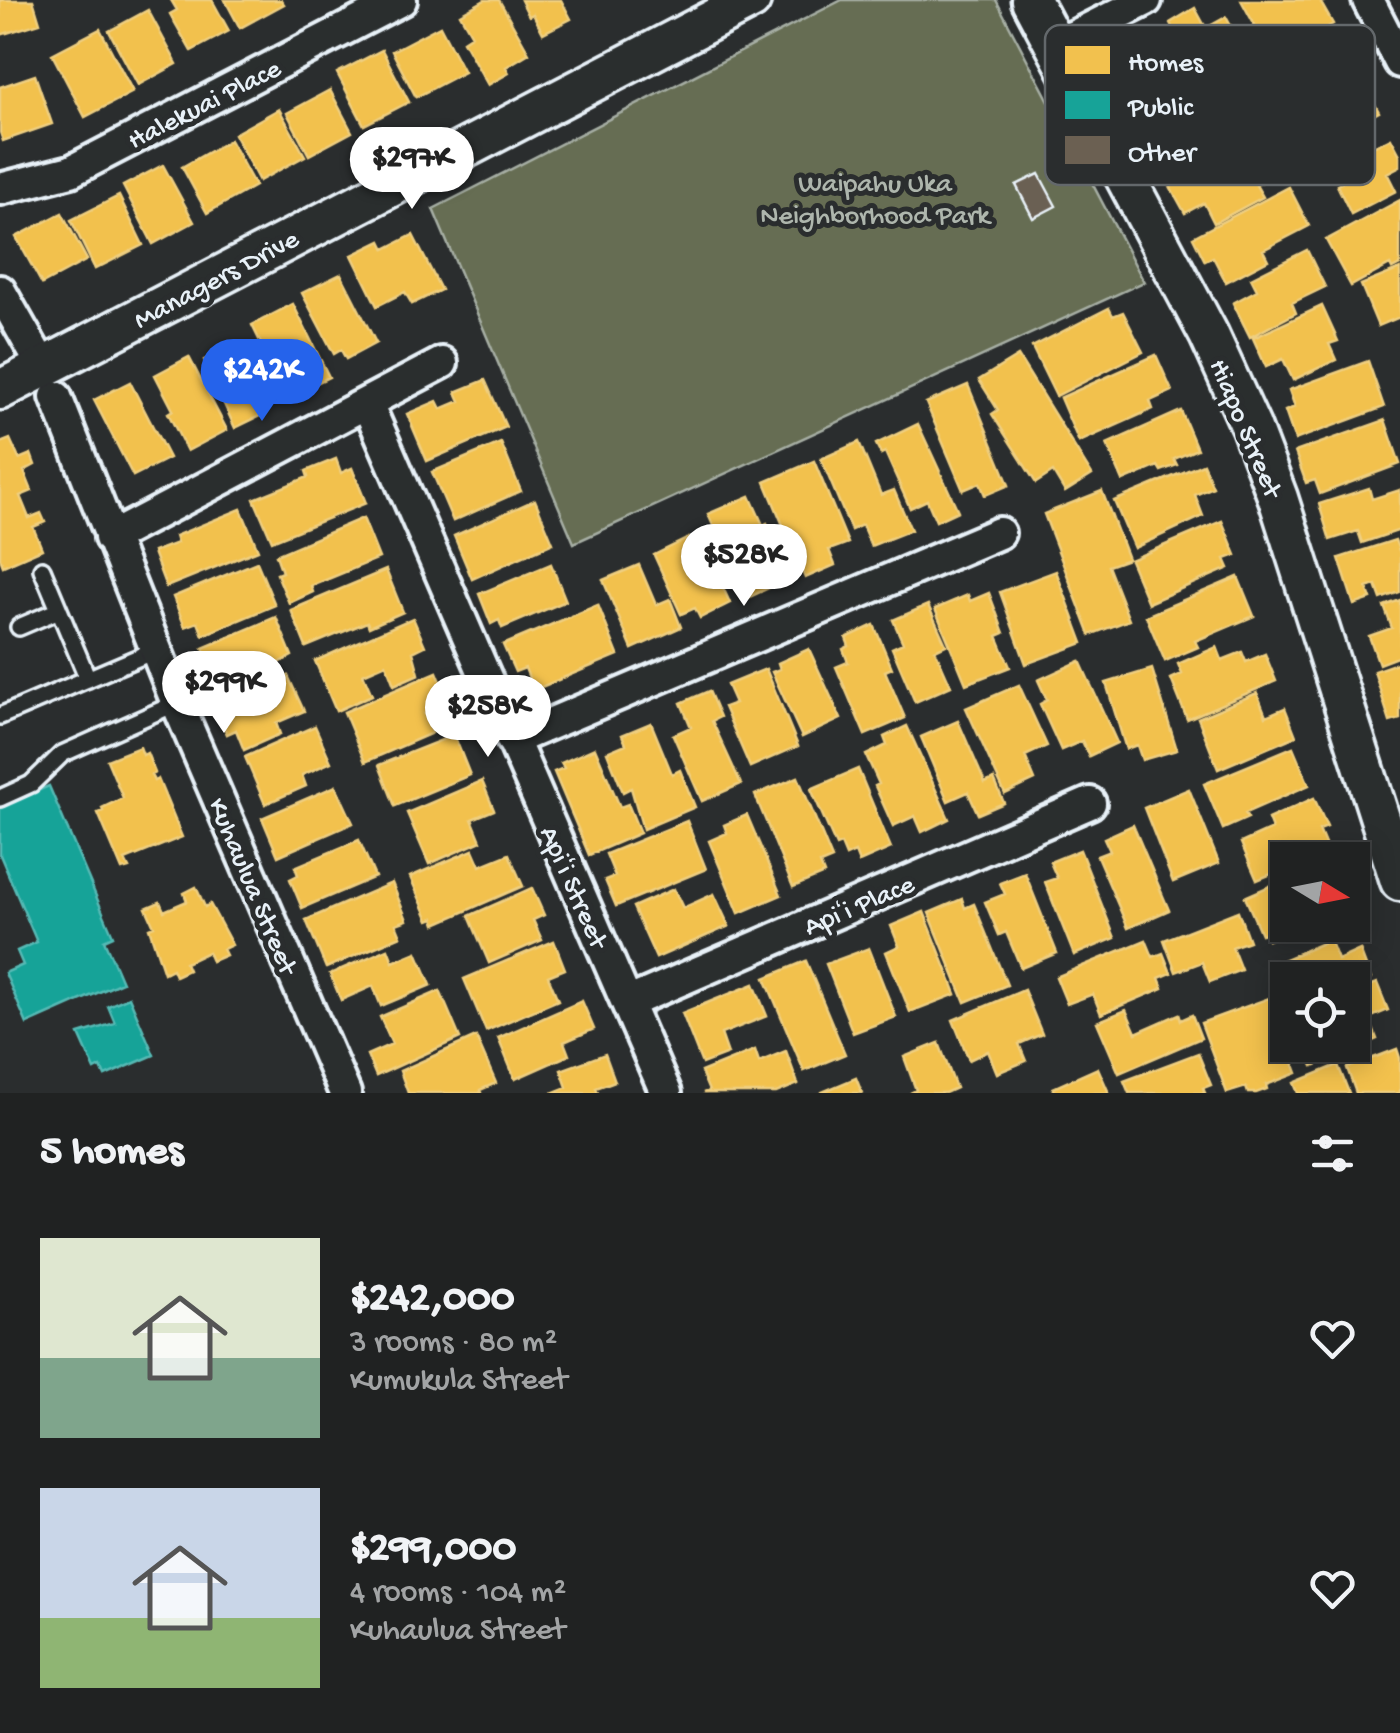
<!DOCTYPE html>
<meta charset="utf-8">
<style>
body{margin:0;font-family:"Gochi Hand",sans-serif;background:#282a2a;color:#f1f3f6;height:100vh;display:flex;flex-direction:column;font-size:38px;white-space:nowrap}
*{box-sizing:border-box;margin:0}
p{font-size:32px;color:#a2a4a5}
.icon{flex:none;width:55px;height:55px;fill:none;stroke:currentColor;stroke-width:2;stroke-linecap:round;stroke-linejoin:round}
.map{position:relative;height:1093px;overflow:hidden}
.side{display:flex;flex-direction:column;background:#202222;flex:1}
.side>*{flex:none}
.needle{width:65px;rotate:100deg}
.tools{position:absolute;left:1270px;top:842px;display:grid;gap:20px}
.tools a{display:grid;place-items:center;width:100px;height:100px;border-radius:0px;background:#202222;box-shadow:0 5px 25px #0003,0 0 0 2px #3d3f40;font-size:50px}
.price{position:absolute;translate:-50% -85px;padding:0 22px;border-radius:35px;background:#fff;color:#222;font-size:32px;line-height:65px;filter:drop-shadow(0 2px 5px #0008)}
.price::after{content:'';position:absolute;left:50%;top:60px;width:30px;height:22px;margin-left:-15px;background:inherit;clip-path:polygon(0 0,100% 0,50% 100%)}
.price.on{background:#2563eb;color:#fff}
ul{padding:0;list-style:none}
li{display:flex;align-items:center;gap:30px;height:250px;padding:0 40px}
li span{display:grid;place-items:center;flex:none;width:280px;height:200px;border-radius:0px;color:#555}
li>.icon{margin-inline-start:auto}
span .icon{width:120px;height:120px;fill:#fffc;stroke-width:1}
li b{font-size:42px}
h2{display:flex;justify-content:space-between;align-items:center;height:120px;padding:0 40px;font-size:42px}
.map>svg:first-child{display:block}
.green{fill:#666d52;stroke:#a7afa5;stroke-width:2.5}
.homes{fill:#f2c14e;stroke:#efcf81;stroke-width:2.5}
.public{fill:#17a398;stroke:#56bab5;stroke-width:2.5}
.building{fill:#6b6052;stroke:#e8f1f8;stroke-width:2.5}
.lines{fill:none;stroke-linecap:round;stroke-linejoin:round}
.service-casing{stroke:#e8f1f8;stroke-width:22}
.minor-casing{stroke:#e8f1f8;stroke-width:38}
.tertiary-casing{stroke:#e8f1f8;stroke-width:45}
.service{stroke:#2a2d2e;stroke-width:15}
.minor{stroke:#2a2d2e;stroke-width:30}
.tertiary{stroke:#2a2d2e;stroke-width:38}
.labels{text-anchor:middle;stroke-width:10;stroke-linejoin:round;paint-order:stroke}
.street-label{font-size:28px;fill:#e8f1f8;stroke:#2a2d2e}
.park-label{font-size:28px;fill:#aeb6ad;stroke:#2a2d2e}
.key{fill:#2a2d2e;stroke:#63686b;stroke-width:2.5}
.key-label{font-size:28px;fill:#e8f1f8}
</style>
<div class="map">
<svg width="1400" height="1093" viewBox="0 0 1400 1093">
<rect width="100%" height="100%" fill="#2a2d2e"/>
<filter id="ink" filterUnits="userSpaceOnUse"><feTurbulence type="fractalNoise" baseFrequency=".01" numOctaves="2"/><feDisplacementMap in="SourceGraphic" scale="20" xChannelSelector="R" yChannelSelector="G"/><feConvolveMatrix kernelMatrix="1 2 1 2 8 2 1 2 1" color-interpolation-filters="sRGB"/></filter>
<g filter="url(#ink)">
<!-- green -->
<path class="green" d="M842 0H996L1144 282 574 543 433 209Z"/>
<!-- homes -->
<path class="homes" d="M0 0H33L40 23 0 35Z
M171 0H212L229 31 191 51 170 14 177 10Z
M225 0H281L284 4 240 28Z
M485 0H499L529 53 506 67 509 73 488 85 463 41 472 35 460 14Z
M521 0H561L571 19 543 33 533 14 529 16Z
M1241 0H1327L1321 3 1333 24 1272 57Z
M1195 8 1206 28 1226 17 1253 66 1208 91 1170 23Z
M148 10 177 64 138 85 109 31Z
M440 26 464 72 416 97 392 51Z
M100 29 133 92 85 117 52 54Z
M382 50 409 102 364 125 337 73Z
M35 75 52 124 3 141 0 132V87Z
M1364 84 1379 112 1360 122 1370 143 1297 181 1271 133Z
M330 90 352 132 309 155 287 113Z
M279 109 305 156 259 181 234 134Z
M1391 138 1400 155V166L1387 173 1396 191 1351 214 1337 185 1357 175 1349 159Z
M230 140 255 186 207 213 182 167Z
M1256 141 1274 176 1256 185 1263 197 1214 223 1204 203 1185 213 1170 186Z
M163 165 194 222 153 244 123 186Z
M1289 187 1309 226 1263 250 1268 260 1226 282 1213 257 1205 261 1193 237Z
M119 196 143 245 95 269 71 220Z
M1400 200V265L1392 269 1390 265 1351 286 1326 240Z
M62 213 87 260 42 284 16 237Z
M413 235 441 290 412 304 405 292 377 306 352 255 381 241 385 249Z
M1307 250 1325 287 1292 303 1296 313 1250 337 1233 303 1257 290 1251 278Z
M1400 269V317L1378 326 1361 285Z
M341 274 376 343 346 359 341 350 334 354 302 293Z
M293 304 329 377 287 397 252 325Z
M1322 306 1338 341 1329 344 1336 360 1293 380 1283 359 1266 367 1253 338Z
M1109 308 1113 316 1123 312 1143 352 1056 396 1032 347Z
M238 344 263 399 254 403 260 416 235 428 204 360Z
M1156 355 1172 391 1150 401 1153 409 1079 442 1060 398Z
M1018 356 1092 475 1065 492 1053 472 1036 483 992 414 998 410 979 380Z
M189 357 227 430 187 451 168 413 173 410 155 375Z
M1368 361 1384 407 1295 440 1285 411 1295 407 1289 390Z
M485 380 506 427 427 461 407 414 437 401 441 409 460 401 456 392Z
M130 382 169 458 133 476 94 400Z
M968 385 1009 485 985 495 980 483 963 490 926 403Z
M1181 411 1197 449 1174 459 1177 465 1161 471 1158 466 1123 481 1107 444Z
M1385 420 1400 464 1320 494 1315 480 1306 483 1295 452Z
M918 424 958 511 936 521 927 500 910 508 885 452 881 454 876 444Z
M10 439 19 459 31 454 35 465 24 471 32 491 20 496 29 518 41 513 45 522 33 527 42 549 3 566 0 558V443Z
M859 442 881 495 894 490 911 530 871 546 862 525 851 530 821 459Z
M501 443 521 491 453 521 432 472Z
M336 459 341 473 352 468 366 503 272 541 254 499 308 477 306 471Z
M814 461 848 543 829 550 835 565 805 578 765 482Z
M1203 464 1213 487 1195 495 1203 516 1134 548 1114 501Z
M1369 488 1372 499 1400 490V530L1362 543 1358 531 1330 540 1319 504Z
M1102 491 1128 559 1108 566 1129 620 1090 635 1044 514Z
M750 496 763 525 767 523 783 560 774 564 782 582 745 599 708 514Z
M535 500 553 543 472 579 454 536Z
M241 509 258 550 166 587 153 552 177 543 175 536Z
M363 518 379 558 311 586 313 592 289 603 277 574 282 572 276 555Z
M1222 521 1236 555 1225 559 1229 568 1148 603 1130 560Z
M689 538 705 572 714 568 730 603 700 618 695 608 681 614 654 555Z
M1395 540 1400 553V592L1381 599 1376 585 1367 588 1371 599 1354 605 1339 558Z
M257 562 275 605 203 635 198 622 185 627 173 597Z
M551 564 566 601 502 628 499 620 491 624 479 594Z
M639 565 656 605 670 599 681 627 632 649 603 580Z
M386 570 403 612 369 627 367 622 306 647 291 610Z
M1056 571 1083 643 1026 664 1000 592Z
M1238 577 1254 616 1195 641 1198 647 1165 661 1146 616Z
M989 593 1004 633 997 636 1010 667 966 684 935 609 968 595 970 601Z
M1400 600V656L1379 664 1369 636 1392 628 1384 606Z
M598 605 618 655 534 690 525 668 515 672 503 645Z
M928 605 946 645 935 650 951 686 915 702 892 648 903 643 893 620Z
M276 617 292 656 259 674 261 680 214 700 200 665 208 661 203 648Z
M413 618 425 646 413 652 419 674 394 685 386 664 363 674 372 695 336 711 315 661Z
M874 625 892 668 885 671 905 718 865 735 836 667 848 662 843 649 849 646 846 638Z
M1217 647 1222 660 1242 652 1246 662 1265 654 1276 681 1187 719 1171 679 1182 674 1178 664Z
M809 649 841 719 802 737 772 672 780 669 778 663Z
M1080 661 1117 743 1089 756 1082 741 1061 750 1040 704 1047 700 1038 680Z
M1400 662V719L1390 722 1374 671Z
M766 669 798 746 750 767 724 707 735 703 727 685Z
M1152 669 1177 750 1142 760 1137 745 1126 749 1106 683Z
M437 672 450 703 424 714 432 733 365 762 344 712Z
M288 676 304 711 276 723 280 734 244 750 236 730 227 734 215 708Z
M1019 685 1047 746 1025 756 1035 780 1005 794 966 708Z
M709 691 720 717 712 721 741 784 702 801 673 735 691 727 681 703Z
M1257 693 1266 716 1285 708 1296 736 1218 769 1198 718Z
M958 721 985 783 994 779 1004 803 978 814 968 792 948 801 921 737Z
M651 723 672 774 680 770 695 807 643 829 631 788 623 792 607 752 626 744 622 735Z
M315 726 331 762 302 775 306 786 265 804 245 757Z
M907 726 949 819 922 832 915 816 893 826 875 786 879 784 866 755 887 745 884 737Z
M454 735 470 775 395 806 379 765Z
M140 747 143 755 147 753 155 773 151 775 154 781 158 779 182 837 125 860 129 868 122 870 98 813 103 811 102 808 123 798 107 760Z
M1293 747 1309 785 1245 813 1248 818 1223 829 1204 784Z
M595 748 620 807 628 804 640 833 589 855 554 772 564 768 561 763Z
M858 769 891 848 859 862 855 852 846 856 841 844 836 846 811 789Z
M798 777 832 859 820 864 824 874 793 887 755 795Z
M482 781 494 810 472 819 481 841 429 864 407 813Z
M336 786 353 823 278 856 262 818Z
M1189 789 1219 863 1173 882 1144 808Z
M1314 798 1327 827 1319 830 1327 849 1302 860H1288V867L1257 880 1241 843 1272 829 1268 819Z
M747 815 781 895 739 913 709 841 727 833 724 825Z
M687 821 706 869 616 906 605 880 615 876 606 854Z
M1133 825 1169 910 1128 928 1097 856 1110 851 1104 838Z
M359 840 375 877 302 908 290 879 298 875 295 867Z
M473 850 480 866 509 854 523 886 436 924 434 918 429 920 410 877Z
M1080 850 1115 938 1074 955 1045 882 1057 878 1050 862Z
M1025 873 1057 953 1021 968 1006 932 999 935 985 902 1005 894 1000 883Z
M1288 878V925H1302L1268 940 1265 933 1261 934 1245 897Z
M392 883 407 920 396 924 401 936 326 968 306 920Z
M196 887 205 907 210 904 232 945 223 949 226 955 212 961 208 952 185 963 188 970 175 976 172 969 164 973 149 928 154 926 146 908 160 902 164 911 187 901 184 893Z
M532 888 544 915 533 920 542 940 489 963 469 916Z
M674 889 683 908 714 894 729 926 656 958 633 907Z
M962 899 965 908 974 904 1007 985 965 1002 929 913Z
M1238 911 1249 941 1232 947 1241 970 1210 982 1202 962 1176 972 1164 940Z
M924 912 956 994 910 1012 886 952 899 946 891 926Z
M1146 940 1153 957 1163 953 1171 973 1159 978 1163 988 1101 1014 1093 994 1067 1004 1056 977Z
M1330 940 1338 960 1360 950 1371 979 1352 987V980H1288V985L1278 962Z
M554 941 565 969 548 976 558 1000 486 1031 464 979Z
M869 948 896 1017 853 1033 826 964Z
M388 949 393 962 417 952 431 985 381 1006 373 986 341 1000 330 974Z
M806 961 845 1054 804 1071 765 978Z
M1377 983 1388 1010 1369 1018 1377 1039 1313 1066 1304 1045H1352V993Z
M754 984 767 1016 721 1034 728 1054 702 1064 682 1013Z
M1024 990 1042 1034 1019 1044 1026 1061 997 1073 988 1051 969 1060 953 1020Z
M440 991 460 1038 376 1076 367 1055 392 1044 380 1017Z
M1269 998 1297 1073 1266 1085 1267 1089 1256 1093H1248L1246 1087 1227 1093 1201 1023Z
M582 1001 594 1029 564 1042 569 1055 515 1079 498 1038Z
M1126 1010 1136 1033 1179 1014 1181 1020 1192 1015 1201 1038 1119 1073 1097 1022Z
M476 1037 496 1083 480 1090 481 1093H408L400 1071Z
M939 1043 956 1088 945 1093H910L916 1090 904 1057Z
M1397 1049 1400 1058V1093H1356L1347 1068Z
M755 1050 759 1062 786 1051 798 1084 776 1093H703L709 1091 701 1072Z
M1198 1053 1211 1085 1203 1088 1205 1093H1129L1124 1081Z
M605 1054 615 1081 596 1088 598 1093H552L567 1087 561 1070Z
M1338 1065 1349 1093H1298L1294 1083Z
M1098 1068 1109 1093H1056L1053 1088Z
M856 1078 862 1093H822V1092Z"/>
<!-- public -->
<path class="public" d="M49 786 113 936 104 940 122 982 27 1024 5 973 23 965 17 951 37 942 0 855V807Z
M129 997 154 1055 105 1076 101 1067 95 1070 79 1034 115 1023 108 1006Z"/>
<!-- building -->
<path class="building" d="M1039 174 1056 206 1033 218 1016 185Z"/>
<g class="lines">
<defs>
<path id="service" d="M42 569 88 679
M19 627 59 610
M0 716 156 650
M0 798 31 784 62 754 177 703"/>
<path id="minor" d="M1368 0 1400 62
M1055 46 1146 0
M0 189 71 171 401 0
M0 291 43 367
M56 397 177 703 345 1093
M367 403 666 1093
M110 538 442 363
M512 740 999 533
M627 1003 1090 803"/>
<path id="tertiary" d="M1031 0 1209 335 1251 427 1278 498 1400 881
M0 390 751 0"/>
</defs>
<!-- service casing -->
<use href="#service" class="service-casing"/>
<!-- minor casing -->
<use href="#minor" class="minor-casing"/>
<!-- tertiary casing -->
<use href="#tertiary" class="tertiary-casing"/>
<!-- service -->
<use href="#service" class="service"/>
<!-- minor -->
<use href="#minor" class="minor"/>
<!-- tertiary -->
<use href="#tertiary" class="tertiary"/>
</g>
</g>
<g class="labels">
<!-- street labels -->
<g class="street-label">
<text transform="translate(203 102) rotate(-27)" y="10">Halekuai Place</text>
<text transform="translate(215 277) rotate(-28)" y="10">Managers Drive</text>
<text transform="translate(1248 427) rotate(67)" y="10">Hiapo Street</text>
<text transform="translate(255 885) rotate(67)" y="10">Kuhaulua Street</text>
<text transform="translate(576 886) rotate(66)" y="10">Apiʻi Street</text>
<text transform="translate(858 903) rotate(-23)" y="10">Apiʻi Place</text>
</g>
<!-- park labels -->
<g class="park-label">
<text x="875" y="191">Waipahu Uka<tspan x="875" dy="32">Neighborhood Park</tspan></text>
</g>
</g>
<!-- legend -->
<rect x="1045" y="25" width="330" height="160" rx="15" class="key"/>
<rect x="1065" y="46" width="45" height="28" fill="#f2c14e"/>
<rect x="1065" y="91" width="45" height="28" fill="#17a398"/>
<rect x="1065" y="136" width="45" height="28" fill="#6b6052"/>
<g class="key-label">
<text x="1128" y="70">Homes</text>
<text x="1128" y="115">Public</text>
<text x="1128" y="160">Other</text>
</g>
</svg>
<div class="tools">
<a><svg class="needle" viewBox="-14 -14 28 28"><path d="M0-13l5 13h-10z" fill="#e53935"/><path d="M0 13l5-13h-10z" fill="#a2a4a5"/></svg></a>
<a><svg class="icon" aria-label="locate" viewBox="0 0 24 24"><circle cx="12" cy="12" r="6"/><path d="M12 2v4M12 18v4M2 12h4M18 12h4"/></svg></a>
</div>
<b class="price" style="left:412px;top:212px">$297K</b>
<b class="price on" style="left:262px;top:424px">$242K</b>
<b class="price" style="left:744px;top:609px">$528K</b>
<b class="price" style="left:224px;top:736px">$299K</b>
<b class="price" style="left:488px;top:760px">$258K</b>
</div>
<section class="side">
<h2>5 homes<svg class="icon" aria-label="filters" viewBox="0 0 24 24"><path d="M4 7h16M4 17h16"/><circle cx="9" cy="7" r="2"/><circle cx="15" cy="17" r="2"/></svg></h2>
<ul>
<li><span style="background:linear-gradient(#dfe7d0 60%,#7fa58c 0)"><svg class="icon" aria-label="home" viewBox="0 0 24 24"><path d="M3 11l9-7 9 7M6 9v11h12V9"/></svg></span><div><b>$242,000</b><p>3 rooms · 80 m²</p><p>Kumukula Street</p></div><svg class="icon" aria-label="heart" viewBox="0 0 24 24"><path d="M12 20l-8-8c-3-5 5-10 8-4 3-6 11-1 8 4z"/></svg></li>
<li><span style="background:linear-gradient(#c9d6e8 65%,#8fb573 0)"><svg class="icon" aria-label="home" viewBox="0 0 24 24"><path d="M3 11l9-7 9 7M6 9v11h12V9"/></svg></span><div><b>$299,000</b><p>4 rooms · 104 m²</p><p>Kuhaulua Street</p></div><svg class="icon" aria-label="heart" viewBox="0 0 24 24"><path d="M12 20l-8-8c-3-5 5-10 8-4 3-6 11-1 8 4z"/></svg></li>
</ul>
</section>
